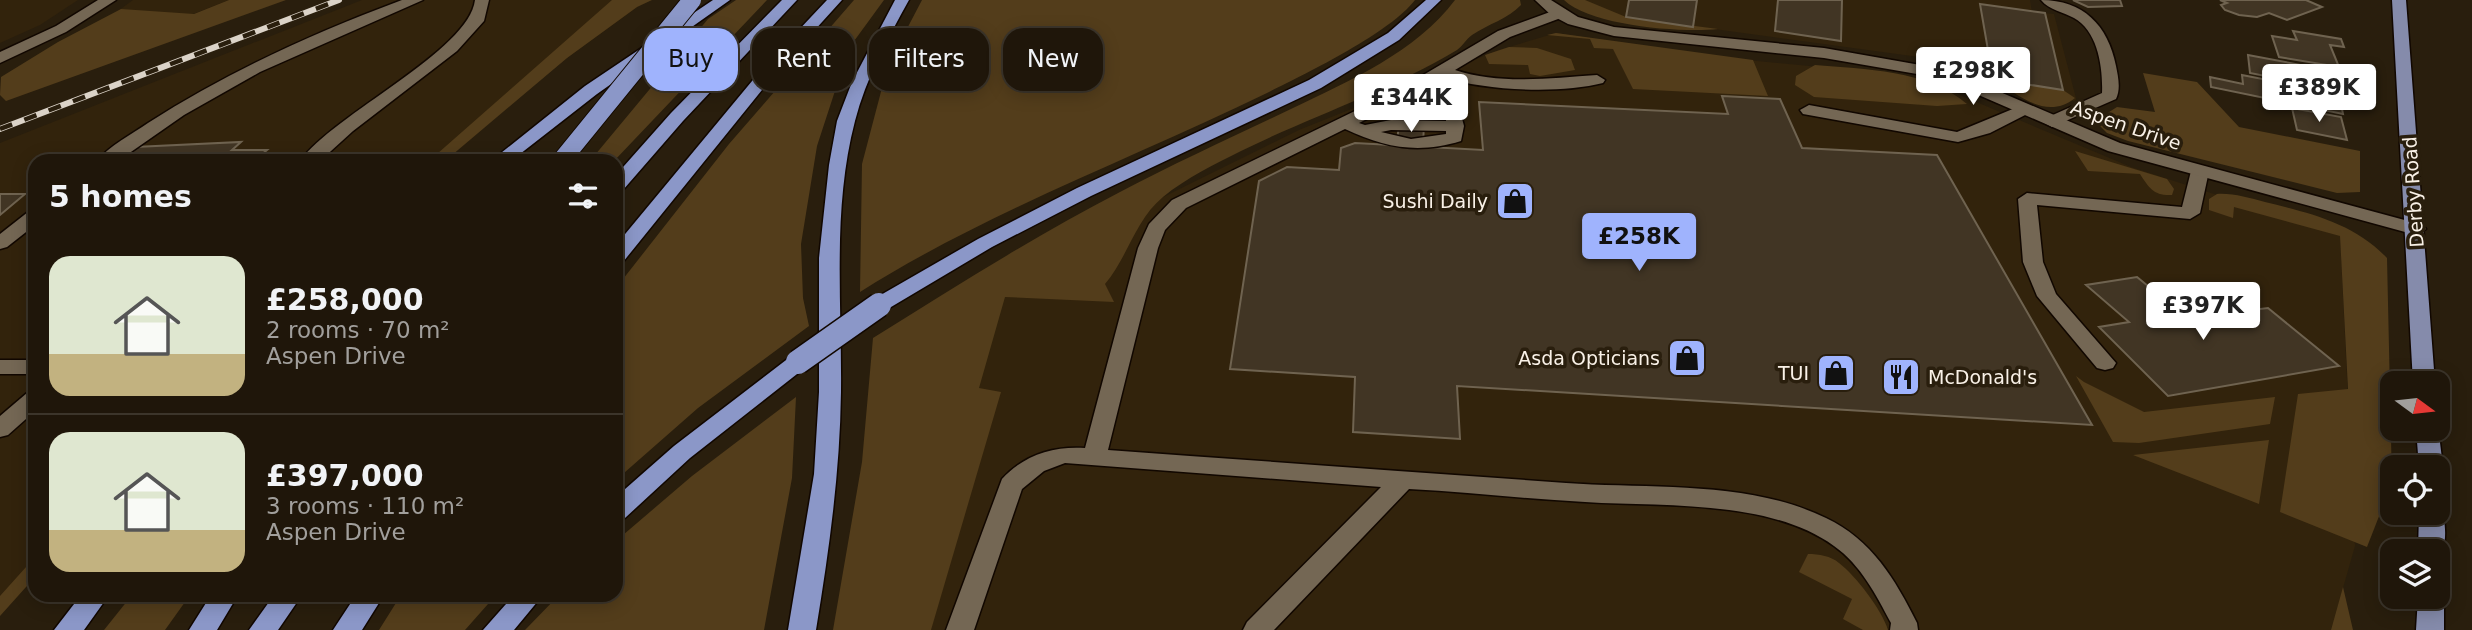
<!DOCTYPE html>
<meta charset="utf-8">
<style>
body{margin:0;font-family:"DejaVu Sans",sans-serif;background:#271f13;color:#f1f3f6;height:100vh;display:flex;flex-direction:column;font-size:26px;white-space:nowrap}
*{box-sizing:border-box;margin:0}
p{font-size:23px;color:#a19f9c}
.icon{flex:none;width:38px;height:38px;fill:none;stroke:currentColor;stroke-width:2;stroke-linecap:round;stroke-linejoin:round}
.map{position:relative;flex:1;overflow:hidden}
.details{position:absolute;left:28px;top:154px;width:595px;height:448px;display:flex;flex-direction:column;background:#1f160a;border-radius:21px;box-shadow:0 4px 18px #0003,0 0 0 2px #3c352b}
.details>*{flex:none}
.top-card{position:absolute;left:644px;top:28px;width:665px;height:63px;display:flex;gap:14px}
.needle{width:46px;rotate:105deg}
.controls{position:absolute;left:2380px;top:371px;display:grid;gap:14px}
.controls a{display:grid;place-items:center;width:70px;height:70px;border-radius:14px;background:#1f160a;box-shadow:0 4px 18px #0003,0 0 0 2px #3c352b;font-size:35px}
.price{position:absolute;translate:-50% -60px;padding:0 16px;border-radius:7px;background:#fff;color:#222;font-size:23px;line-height:46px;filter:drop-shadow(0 2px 4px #0008)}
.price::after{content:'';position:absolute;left:50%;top:42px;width:21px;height:16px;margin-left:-10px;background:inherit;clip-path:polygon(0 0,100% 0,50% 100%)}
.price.selected{background:#9fb3fd;color:#111}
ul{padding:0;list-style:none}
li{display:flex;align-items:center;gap:21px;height:175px;padding:0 21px}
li+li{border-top:2px solid #3c352b}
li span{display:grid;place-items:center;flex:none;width:196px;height:140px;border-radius:21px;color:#555}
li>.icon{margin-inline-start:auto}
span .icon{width:84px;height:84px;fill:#fffc;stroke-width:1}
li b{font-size:30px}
h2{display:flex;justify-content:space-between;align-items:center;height:84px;padding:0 21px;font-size:30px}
.tag{padding:0 24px;border-radius:21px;background:#1f160a;box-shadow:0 4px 18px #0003,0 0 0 2px #3c352b;font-size:24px;line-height:63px}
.tag.selected{background:#9fb3fd;color:#111}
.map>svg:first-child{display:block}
.built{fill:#32230c}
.green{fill:#533d1b}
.building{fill:#413524;stroke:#6f6350;stroke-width:2}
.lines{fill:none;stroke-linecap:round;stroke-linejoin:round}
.service-casing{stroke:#110700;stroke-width:3}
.minor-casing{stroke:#110700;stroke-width:3}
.primary-casing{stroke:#110700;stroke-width:3}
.trunk-casing{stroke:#110700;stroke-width:3}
.service{fill:#746754;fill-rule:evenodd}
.minor{fill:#746754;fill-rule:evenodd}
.primary{fill:#858bab;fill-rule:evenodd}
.trunk{fill:#8b97c8;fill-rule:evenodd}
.rail-casing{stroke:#dbd3c8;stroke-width:6}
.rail{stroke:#291e0d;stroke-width:4.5;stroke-dasharray:13;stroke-linecap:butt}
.trunk-bridge-far1-casing{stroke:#110700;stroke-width:20;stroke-linecap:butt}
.trunk-bridge-casing{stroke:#110700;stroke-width:27;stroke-linecap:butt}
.trunk-bridge-far1{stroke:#8b97c8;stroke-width:18}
.trunk-bridge{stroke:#8b97c8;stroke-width:24}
.labels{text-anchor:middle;stroke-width:7;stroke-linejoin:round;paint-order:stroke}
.street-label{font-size:19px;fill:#f9f1e7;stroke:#291e0d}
.poi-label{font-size:19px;fill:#f9f1e7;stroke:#291e0d;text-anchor:end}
</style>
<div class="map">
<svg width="2472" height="630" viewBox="0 0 2472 630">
<rect width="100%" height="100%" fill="#291e0d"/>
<!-- built -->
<path class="built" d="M0 0H78L40 25 0 43Z
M133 0H229L168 24 103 22Z
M362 0H647L567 58 441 161H35V576L0 615V143Z
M1570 0H2030L2032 12 2054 14 2077 102 2005 84 1919 57 1626 17Z
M1556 33 1736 59 1894 74 1955 93 2131 167 2340 235 2355 546 2331 630H899L1000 294 1135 211 1299 130 1499 50Z"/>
<!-- green -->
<path class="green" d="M229 0H286L6 101 0 95 1 77 58 42 121 9 194 14Z
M612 0H652L637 7 567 58 445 161H429Z
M736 0H767L614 161H590L708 19Z
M854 0H884L849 48 817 146 801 244 803 298 809 326 698 408 616 480V288L729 144Z
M922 0H1415C1390 33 1305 74 1267 93 1132 159 988 211 860 292L862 164 888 65Z
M1455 0H1520L1521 5C1508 19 1488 24 1472 35 1466 39 1463 46 1457 50 1389 91 1312 116 1241 151 1215 164 1186 178 1163 197 1135 220 1128 257 1105 284L1114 302 1005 297 979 388 1001 392 931 630H833L862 462 873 338C955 287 1035 236 1120 192 1177 162 1235 136 1293 108 1349 81 1416 52 1455 0Z
M1564 0H1585L1626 17 1718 29C1682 33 1591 26 1564 0Z
M1556 33 1753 60 1768 96 1633 89 1613 49 1594 48 1590 39 1547 35Z
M1509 47 1537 48 1571 59 1575 70 1540 76 1530 74 1528 65 1489 64 1485 55Z
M1815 65C1864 69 1928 70 1967 104L1937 106 1814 97 1795 85 1796 76Z
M2143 73 2197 82 2239 127 2360 151V192L2337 193 2128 141 2107 133 2095 121 2117 107 2155 112Z
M1993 79 2063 90 2075 98C2047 121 2018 95 1993 79Z
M2075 151 2167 179 2174 189 2172 195C2154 196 2149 188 2140 174L2088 171Z
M2217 194C2233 193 2249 198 2265 202 2310 213 2354 223 2387 258L2392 483 2367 547 2280 512 2298 394 2348 389 2340 236 2234 207 2233 218 2209 210V199Z
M2076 376 2084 382 2144 412 2275 397 2270 424 2139 443 2113 442Z
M796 397 792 478 764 630H525L559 595H616V541L692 476Z
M2269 440 2259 504 2133 455Z
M1808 554C1819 554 1831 556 1839 563 1856 576 1882 610 1888 630H1863L1843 619 1852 599 1799 572Z
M35 557V577L0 616V596Z
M2343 587 2353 630H2331Z
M132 595H190L165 630H104Z
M401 595H496L465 630H379Z"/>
<!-- building -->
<path class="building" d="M1629 0H1697L1693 27 1626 17Z
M1778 0H1842L1841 41 1775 31Z
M2073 0H2120L2122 6 2088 7Z
M2220 0H2306L2322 7 2287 20 2269 13 2257 17 2239 15 2225 10 2221 5 2227 3Z
M1980 4 2045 13 2063 90 1993 79Z
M2293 31 2341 39 2344 47 2330 45 2339 67 2279 57 2272 36 2297 40Z
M2248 55 2333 71 2337 90 2250 73Z
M2242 75 2339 94 2343 114 2211 87 2210 77 2243 84Z
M1722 96 1780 99 1802 148 1937 155 2092 425 1457 386 1460 439 1353 432 1355 377 1230 369 1259 181 1287 167 1339 170 1341 148 1355 143 1483 150 1479 102 1728 114Z
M2292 108 2341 117 2347 140 2297 130Z
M1399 120 1424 122 1423 147 1397 146Z
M241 142 232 150H267L254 161H119L135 147Z
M0 194H25L0 215Z
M2137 277 2187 318 2268 308 2339 366 2168 396 2099 327 2129 322 2086 285Z"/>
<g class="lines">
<defs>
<path id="service" d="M402 0H423L260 72 184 115 118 161H97C109 146 132 134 148 123 228 72 313 33 402 0Z
M475 0H489L484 21 457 51 353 131 320 161H300C334 114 469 51 475 0Z
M2041 0C2083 0 2108 25 2116 66 2118 76 2121 89 2116 99L2052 127 2043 122 2046 118 2102 93C2103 68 2098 31 2074 18 2063 12 2049 10 2041 0Z
M1561 8 1566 10 1569 13 1566 16 1510 37 1455 70C1500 85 1550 78 1597 75L1605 80 1603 83C1560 94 1486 91 1443 77L1415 94 1460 111 1464 126 1461 141C1419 154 1385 148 1345 129L1186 208 1165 230 1158 248 1108 450C1260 461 1413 472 1566 483 1650 489 1748 480 1826 518 1872 540 1895 579 1917 623L1918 630H1890L1891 623C1876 595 1861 565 1834 546 1769 499 1662 507 1585 502 1526 499 1468 492 1409 489L1274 630H1243L1247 622 1381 487 1065 463 1044 471 1022 489 974 630H946L1002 479C1024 455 1053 446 1085 448L1138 248 1149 224 1172 200 1396 91 1498 31ZM1403 101 1446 118V121L1391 120 1365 125 1359 123ZM1391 130 1446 131V134L1411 139 1381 132Z
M1809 105 1957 132 2020 106 2026 105 2035 110 1990 133 1958 142 1803 114 1800 110Z
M2200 166 2209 171 2200 213 2190 219 2037 205 2043 262 2056 294 2116 363 2113 368 2105 370 2097 368 2037 296 2023 262 2018 199 2027 193 2182 207 2191 171Z
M35 210V225L7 247 0 249V234L28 212Z
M0 360H35V374H0Z
M35 390V411L8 435 0 437V416L27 393Z"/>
<path id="minor" d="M98 0H116L66 32 0 63V52L56 26Z
M1535 0H1551L1578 17 1614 27 1824 48 1926 66 1979 83 2120 143 2423 225 2426 229 2416 235 2108 151 1967 90 1917 74 1824 58 1614 36 1568 24 1551 15Z"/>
<path id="primary" d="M2392 0H2406L2435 383H2413Z
M2438 426 2443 467 2438 474V467H2419L2416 429H2438Z
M2438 506C2447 515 2448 549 2438 559V551H2418L2419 513H2438Z
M2438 589 2444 597V630H2416L2418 597H2438Z"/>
<path id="trunk" d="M713 0H730L597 94 511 161H491L585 86Z
M782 0H797L683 121 623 190 616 192V175L671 113Z
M827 0H842L774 75 623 262 616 264V245L762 69Z
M895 0H909C888 38 866 78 855 121 832 209 842 302 841 392 840 472 829 551 816 630H788L814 474 819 392V258L829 165 837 121 852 82Z
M1426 0H1441L1399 40 1321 88 1091 196 992 247 886 310H872L869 305 872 300 978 239 1077 188 1309 80 1388 33Z
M798 355 806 357 809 362 806 367 690 458 625 518 616 520V497L674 446 790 357Z
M81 595H109L84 630H54Z
M211 595H238L217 630H189Z
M274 595H302L278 630H249Z
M356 595H384L362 630H333Z
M514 595H543L514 630H483Z"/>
</defs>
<!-- service casing -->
<use href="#service" class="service-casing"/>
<!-- minor casing -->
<use href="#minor" class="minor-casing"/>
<!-- primary casing -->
<use href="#primary" class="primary-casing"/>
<!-- trunk casing -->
<use href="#trunk" class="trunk-casing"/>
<!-- service -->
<use href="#service" class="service"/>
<!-- minor -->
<use href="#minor" class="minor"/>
<!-- primary -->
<use href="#primary" class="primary"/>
<!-- trunk -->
<use href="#trunk" class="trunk"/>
<defs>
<path id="rail" d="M0 129 339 0"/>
</defs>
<!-- rail casing -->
<use href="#rail" class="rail-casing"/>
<!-- rail -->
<use href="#rail" class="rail"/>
<defs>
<path id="trunk-bridge-far1" d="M561 161 692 0"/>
<path id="trunk-bridge" d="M798 362 879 305"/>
</defs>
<!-- trunk-bridge-far1 casing -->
<use href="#trunk-bridge-far1" class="trunk-bridge-far1-casing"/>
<!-- trunk-bridge casing -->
<use href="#trunk-bridge" class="trunk-bridge-casing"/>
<!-- trunk-bridge-far1 -->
<use href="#trunk-bridge-far1" class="trunk-bridge-far1"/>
<!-- trunk-bridge -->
<use href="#trunk-bridge" class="trunk-bridge"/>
</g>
<!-- icons -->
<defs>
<symbol id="shop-square" viewBox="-11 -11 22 22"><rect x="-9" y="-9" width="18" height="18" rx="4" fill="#9fb3fd" stroke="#291e0d"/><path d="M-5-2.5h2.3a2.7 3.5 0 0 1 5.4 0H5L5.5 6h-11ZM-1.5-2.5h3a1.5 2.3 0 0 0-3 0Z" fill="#111"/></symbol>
<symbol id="restaurant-square" viewBox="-11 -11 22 22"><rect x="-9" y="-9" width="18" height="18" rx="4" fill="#9fb3fd" stroke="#291e0d"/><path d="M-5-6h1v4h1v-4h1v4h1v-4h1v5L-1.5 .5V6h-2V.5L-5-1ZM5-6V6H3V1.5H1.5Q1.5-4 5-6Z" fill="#111"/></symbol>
</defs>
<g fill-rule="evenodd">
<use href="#shop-square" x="1493" y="179" width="44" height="44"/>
<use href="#shop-square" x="1665" y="336" width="44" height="44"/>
<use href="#shop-square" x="1814" y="351" width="44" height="44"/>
<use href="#restaurant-square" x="1879" y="355" width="44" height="44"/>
</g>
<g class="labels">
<!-- street labels -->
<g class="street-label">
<text transform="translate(2126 125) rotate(19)" y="7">Aspen Drive</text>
<text transform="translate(2413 192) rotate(-94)" y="7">Derby Road</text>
</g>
<!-- poi labels -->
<g class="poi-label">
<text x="1488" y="208">Sushi Daily</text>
<text x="1660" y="365">Asda Opticians</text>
<text x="1809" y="380">TUI</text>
<text x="1928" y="384" text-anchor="start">McDonald's</text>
</g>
</g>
</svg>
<div class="controls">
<a><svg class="needle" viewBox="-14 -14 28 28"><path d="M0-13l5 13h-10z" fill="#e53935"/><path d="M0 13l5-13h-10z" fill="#a19f9c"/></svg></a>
<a><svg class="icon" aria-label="locate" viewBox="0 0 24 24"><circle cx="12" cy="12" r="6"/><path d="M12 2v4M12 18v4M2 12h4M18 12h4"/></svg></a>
<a><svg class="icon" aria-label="layers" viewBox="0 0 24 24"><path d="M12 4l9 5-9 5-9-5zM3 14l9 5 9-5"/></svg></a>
</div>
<b class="price" style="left:1973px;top:107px">£298K</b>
<b class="price" style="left:2319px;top:124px">£389K</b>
<b class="price" style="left:1411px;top:134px">£344K</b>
<b class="price selected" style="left:1639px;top:273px">£258K</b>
<b class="price" style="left:2203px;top:342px">£397K</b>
<div class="top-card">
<a class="tag selected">Buy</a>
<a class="tag">Rent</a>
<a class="tag">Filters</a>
<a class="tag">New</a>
</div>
<section class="details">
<h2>5 homes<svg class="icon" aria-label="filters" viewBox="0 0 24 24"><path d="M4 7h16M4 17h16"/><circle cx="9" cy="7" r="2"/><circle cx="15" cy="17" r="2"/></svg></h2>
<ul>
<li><span style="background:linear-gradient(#dfe7d0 70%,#c2b280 0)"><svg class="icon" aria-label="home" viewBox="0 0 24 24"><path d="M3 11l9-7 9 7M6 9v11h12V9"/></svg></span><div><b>£258,000</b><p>2 rooms · 70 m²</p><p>Aspen Drive</p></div></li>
<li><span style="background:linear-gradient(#dfe7d0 70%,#c2b280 0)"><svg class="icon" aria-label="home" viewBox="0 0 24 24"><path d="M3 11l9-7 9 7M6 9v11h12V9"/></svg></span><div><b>£397,000</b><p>3 rooms · 110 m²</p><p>Aspen Drive</p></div></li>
</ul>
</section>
</div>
